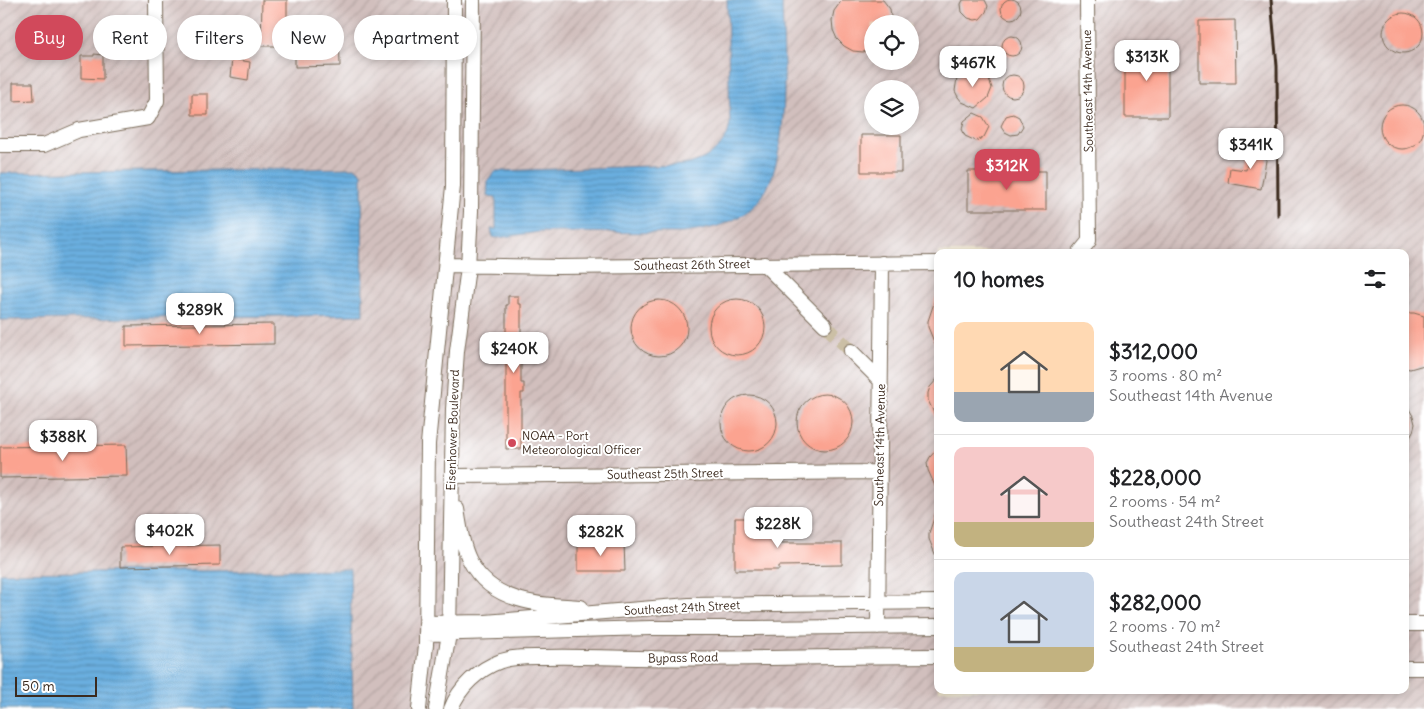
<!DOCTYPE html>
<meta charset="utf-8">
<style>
body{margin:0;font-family:Delius,sans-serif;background:#f6f6f6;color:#202124;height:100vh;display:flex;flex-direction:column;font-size:19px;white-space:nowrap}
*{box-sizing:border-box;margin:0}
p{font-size:16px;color:#757577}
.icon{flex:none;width:28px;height:28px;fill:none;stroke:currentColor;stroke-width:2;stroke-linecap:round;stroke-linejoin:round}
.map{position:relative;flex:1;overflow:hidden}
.panel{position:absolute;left:934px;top:249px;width:475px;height:445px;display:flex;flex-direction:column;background:#fff;border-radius:10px;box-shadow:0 2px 8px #0003}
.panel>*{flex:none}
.top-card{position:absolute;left:15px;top:15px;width:475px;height:45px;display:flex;gap:10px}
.buttons{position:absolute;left:864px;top:15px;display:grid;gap:10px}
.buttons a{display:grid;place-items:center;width:55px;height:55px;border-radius:50%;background:#fff;box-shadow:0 2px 8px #0003;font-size:25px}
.scale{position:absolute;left:15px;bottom:12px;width:82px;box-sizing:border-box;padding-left:5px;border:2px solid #3b2a1e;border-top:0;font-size:14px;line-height:18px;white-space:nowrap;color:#3b2a1e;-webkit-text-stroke:4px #fff;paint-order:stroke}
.price{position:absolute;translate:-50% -42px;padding:0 11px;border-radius:10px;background:#fff;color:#222;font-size:16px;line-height:32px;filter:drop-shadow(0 1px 2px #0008)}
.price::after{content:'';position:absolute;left:50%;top:30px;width:15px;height:11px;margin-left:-8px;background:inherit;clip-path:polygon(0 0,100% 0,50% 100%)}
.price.current{background:#d1495b;color:#fff}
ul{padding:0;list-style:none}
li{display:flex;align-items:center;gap:15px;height:125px;padding:0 20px}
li+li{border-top:1px solid #e0e0e0}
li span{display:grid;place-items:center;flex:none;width:140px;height:100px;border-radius:10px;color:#555}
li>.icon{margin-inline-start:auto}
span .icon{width:60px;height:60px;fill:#fffc;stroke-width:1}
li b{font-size:21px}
h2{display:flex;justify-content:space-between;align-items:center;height:60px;padding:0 20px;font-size:21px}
.chip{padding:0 18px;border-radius:22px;background:#fff;box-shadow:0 2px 8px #0003;font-size:18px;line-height:45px}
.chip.current{background:#d1495b;color:#fff}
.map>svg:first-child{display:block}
.industrial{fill:url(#industrial-furrows);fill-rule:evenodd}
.water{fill:url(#water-rules);stroke:#526c7f}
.building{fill:#fba390}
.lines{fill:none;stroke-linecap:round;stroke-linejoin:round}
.minor-tunnel{stroke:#cbbfa5;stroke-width:14;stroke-dasharray:14 7;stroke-linecap:butt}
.minor-casing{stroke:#7a6b59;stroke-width:16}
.minor{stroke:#fff;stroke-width:14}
.rail{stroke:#3b2a1e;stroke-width:3}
.minor-bridge-casing{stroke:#7a6b59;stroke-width:16;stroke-linecap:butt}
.minor-bridge{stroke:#fff;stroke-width:14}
.poi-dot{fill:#d1495b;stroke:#fff;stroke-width:2}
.labels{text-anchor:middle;stroke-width:4;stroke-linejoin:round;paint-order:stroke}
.street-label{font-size:12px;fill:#3b2a1e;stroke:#fff}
.poi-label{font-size:12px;fill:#3b2a1e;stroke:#fff;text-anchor:start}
</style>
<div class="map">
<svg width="1424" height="709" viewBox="0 0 1424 709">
<defs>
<pattern id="industrial-furrows" width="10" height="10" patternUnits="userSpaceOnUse" patternTransform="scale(1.25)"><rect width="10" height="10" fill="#d1bfbd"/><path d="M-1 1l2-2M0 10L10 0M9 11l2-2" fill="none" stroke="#b4a4a2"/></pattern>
<pattern id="water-rules" width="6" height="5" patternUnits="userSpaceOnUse" patternTransform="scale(1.25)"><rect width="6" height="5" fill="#6aafe0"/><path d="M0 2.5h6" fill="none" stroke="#588fb5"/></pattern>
</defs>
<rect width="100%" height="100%" fill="#fff"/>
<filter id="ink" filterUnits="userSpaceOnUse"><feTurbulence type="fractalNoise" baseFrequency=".02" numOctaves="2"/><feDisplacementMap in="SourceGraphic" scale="10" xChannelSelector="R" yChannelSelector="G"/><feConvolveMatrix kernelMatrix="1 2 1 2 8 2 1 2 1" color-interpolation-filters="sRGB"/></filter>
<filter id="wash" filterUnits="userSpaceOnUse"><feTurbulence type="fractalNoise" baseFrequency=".0096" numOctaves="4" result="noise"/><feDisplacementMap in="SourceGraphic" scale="20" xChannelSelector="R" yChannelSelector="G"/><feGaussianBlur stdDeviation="1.12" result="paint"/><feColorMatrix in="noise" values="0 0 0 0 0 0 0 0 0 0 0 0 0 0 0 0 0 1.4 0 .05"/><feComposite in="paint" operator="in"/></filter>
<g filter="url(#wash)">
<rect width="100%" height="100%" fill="#efe4c7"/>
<!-- industrial -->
<path class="industrial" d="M0 0H1424V709H353L350 569 0 573V320L363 315 362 174 356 168 0 173ZM872 24H910V61H872ZM872 89H910V126H872ZM938 252H1405V690H938Z"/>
<!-- water -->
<path class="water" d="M727 0H782C783 51 794 168 755 205 735 224 708 230 682 233L539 232 497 238 493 237 491 229H496V197L487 196 488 181 495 171 681 165C698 163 715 155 725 139 728 135 729 128 730 123Z
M356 168 362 173 363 315 0 320V173Z
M350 569 353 709H0V573Z"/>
<g id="blocks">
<!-- building -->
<path class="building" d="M1001 9a10 10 0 1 1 20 0a10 10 0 1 1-20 0Z
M262 0H287V25H339L340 66 295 67V46H261Z
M842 0H883L890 9 892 24H872V50L863 52 853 51 844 46 837 39 833 30 832 20 834 11Z
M963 0H985L988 6 986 12 980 19 975 20 968 18 962 12 961 4Z
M1383 33a20 20 0 1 1 40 0a20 20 0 1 1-40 0Z
M1235 20 1236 83H1199V21Z
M1002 46a10 10 0 1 1 20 0a10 10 0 1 1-20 0Z
M1125 48H1168V117H1125Z
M94 54 103 55V79L81 78V56H94Z
M232 59 250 62 248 80 230 77Z
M969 69H976L983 72 988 77 992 88 988 98 976 108 962 102 958 97 955 91 957 78 962 73Z
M1002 86a11 11 0 1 1 22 0a11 11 0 1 1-22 0Z
M13 83H33L34 100 13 101Z
M192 94H208V115H192Z
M1380 127a22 22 0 1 1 44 0a22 22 0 1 1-44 0Z
M974 113 983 117 989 127 984 137 976 141 965 136 962 129 964 121Z
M1013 114 1019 117 1023 126 1018 134 1011 135 1005 132 1001 126 1006 116Z
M861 135H901V172H861Z
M1251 146 1268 149 1261 189 1228 183 1230 168 1246 170Z
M968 171H1046V210H968Z
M508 296H518V304H521V383H524V393H521V449H506V305H508Z
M936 297H938L937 349 928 327V321Z
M709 327a28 28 0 1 1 56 0a28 28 0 1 1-56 0Z
M631 328a28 28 0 1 1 56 0a28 28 0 1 1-56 0Z
M1405 313H1414L1424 316V365L1410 369 1405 368Z
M274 324V344L126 346V326Z
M938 378V422L928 400V393L930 387Z
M797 422a28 28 0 1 1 56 0a28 28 0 1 1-56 0Z
M721 423a28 28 0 1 1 56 0a28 28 0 1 1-56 0Z
M1405 402 1413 416 1415 424 1413 432 1405 447Z
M126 445 127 476 0 478V447Z
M938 448V493L928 470 927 463 930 457Z
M936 512 938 513 937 559 929 539V533Z
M735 518H767V530H779V543H842V565L779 566V570H735Z
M578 542H624L625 571H578Z
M220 545V565L120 567V547Z"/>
</g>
</g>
<g filter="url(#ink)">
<use href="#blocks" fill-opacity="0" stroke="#7a6b59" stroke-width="1"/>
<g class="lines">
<!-- minor-tunnel -->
<path class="minor-tunnel" d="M825 325 851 351"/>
<defs>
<path id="minor" d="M0 145H44L79 130 148 118 157 101 156 0
M1080 252 1089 241 1087 0
M764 264 825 325
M446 265 558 267 938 263
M851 351 880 380
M451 476 879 472
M457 509C460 527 462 545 470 561 491 603 540 605 581 607
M426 623 485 622 689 605 938 602
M1405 624H1424
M878 627 882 263
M426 634 651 628H755L938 626
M419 709 426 645 428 444 453 186 454 0
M436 709 449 634 453 409 457 351 468 267 471 211 473 0
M451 709C459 687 479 669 501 661 516 656 531 657 546 657 577 656 607 658 637 658 737 660 838 656 938 656"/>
</defs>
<!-- minor casing -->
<use href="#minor" class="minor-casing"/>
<!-- minor -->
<use href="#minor" class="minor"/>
<!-- rail -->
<path class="rail" d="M1271 0 1277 66 1278 215"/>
<defs>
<path id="minor-bridge" d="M1405 668H1424"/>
</defs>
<!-- minor-bridge casing -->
<use href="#minor-bridge" class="minor-bridge-casing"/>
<!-- minor-bridge -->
<use href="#minor-bridge" class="minor-bridge"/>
</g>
</g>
<!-- markers -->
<circle class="poi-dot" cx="512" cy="443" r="5"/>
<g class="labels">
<!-- street labels -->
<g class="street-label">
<text transform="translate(1088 91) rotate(-91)" y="4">Southeast 14th Avenue</text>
<text transform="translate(692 265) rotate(-1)" y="4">Southeast 26th Street</text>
<text transform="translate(453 430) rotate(-88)" y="4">Eisenhower Boulevard</text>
<text transform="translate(880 445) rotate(-89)" y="4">Southeast 14th Avenue</text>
<text transform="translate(665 474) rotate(-1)" y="4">Southeast 25th Street</text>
<text transform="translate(682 608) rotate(-3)" y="4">Southeast 24th Street</text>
<text transform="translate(683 658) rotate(-1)" y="4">Bypass Road</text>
</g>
<!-- poi labels -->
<g class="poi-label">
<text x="522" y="440">NOAA - Port<tspan x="522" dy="14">Meteorological Officer</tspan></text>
</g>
</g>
</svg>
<div class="buttons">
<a><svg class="icon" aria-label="locate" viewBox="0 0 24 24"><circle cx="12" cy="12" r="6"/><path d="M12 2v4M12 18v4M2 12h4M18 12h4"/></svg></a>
<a><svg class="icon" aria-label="layers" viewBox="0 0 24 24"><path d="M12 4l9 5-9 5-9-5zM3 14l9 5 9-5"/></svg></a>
</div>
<div class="scale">50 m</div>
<b class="price" style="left:1147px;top:82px">$313K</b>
<b class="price" style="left:973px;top:88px">$467K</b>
<b class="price" style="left:1251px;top:170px">$341K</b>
<b class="price current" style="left:1007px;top:191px">$312K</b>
<b class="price" style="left:200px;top:335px">$289K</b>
<b class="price" style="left:514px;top:374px">$240K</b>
<b class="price" style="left:63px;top:462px">$388K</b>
<b class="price" style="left:778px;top:549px">$228K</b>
<b class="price" style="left:170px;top:556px">$402K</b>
<b class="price" style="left:601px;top:557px">$282K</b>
<div class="top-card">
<a class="chip current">Buy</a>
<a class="chip">Rent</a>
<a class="chip">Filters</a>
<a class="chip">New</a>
<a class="chip">Apartment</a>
</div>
<section class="panel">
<h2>10 homes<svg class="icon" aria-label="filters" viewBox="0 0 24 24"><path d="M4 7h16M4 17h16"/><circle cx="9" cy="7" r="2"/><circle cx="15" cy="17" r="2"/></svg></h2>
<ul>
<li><span style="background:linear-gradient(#ffd9b3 70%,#9aa5b1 0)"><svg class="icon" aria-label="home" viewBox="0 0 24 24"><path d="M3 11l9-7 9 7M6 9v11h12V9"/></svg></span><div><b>$312,000</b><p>3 rooms · 80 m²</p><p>Southeast 14th Avenue</p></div></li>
<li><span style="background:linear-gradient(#f6c9c9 75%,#c2b280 0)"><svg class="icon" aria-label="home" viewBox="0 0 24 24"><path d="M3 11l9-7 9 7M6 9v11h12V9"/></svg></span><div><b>$228,000</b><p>2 rooms · 54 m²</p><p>Southeast 24th Street</p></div></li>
<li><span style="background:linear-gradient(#c9d6e8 75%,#c2b280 0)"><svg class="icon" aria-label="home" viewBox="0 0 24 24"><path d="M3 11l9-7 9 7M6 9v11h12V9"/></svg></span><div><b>$282,000</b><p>2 rooms · 70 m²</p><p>Southeast 24th Street</p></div></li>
</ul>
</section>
</div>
